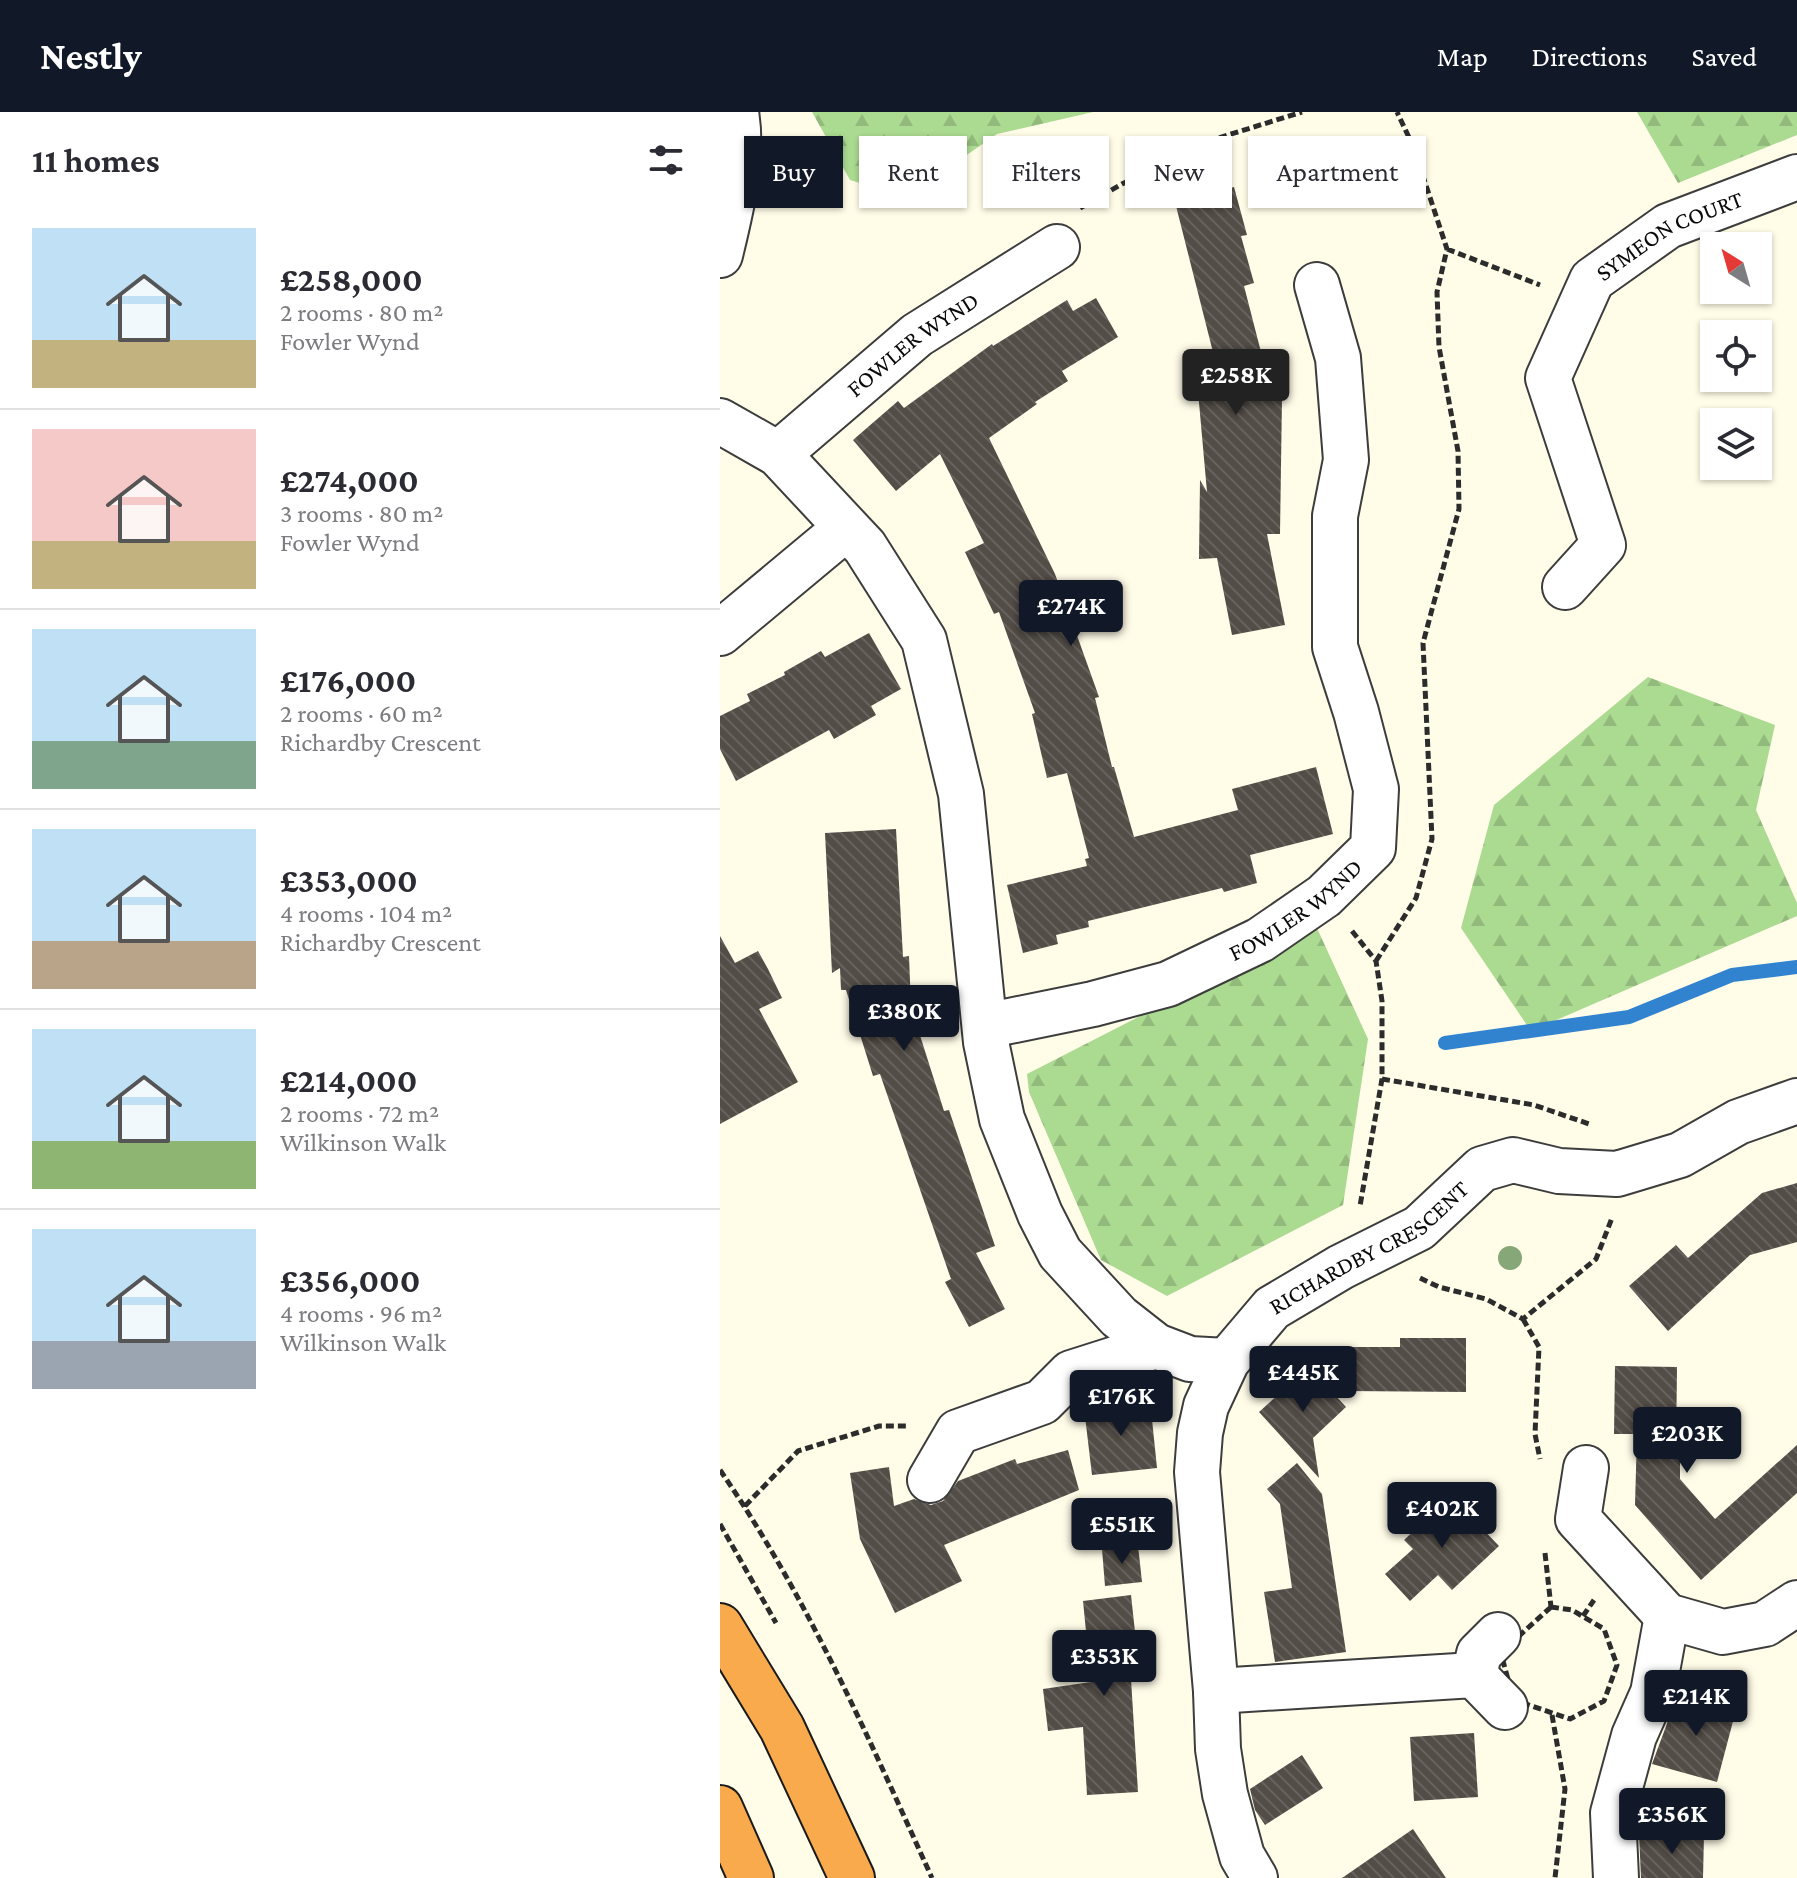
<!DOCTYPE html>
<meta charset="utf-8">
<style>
body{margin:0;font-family:"Crimson Pro",serif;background:#f7f7f7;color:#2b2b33;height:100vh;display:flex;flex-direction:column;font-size:30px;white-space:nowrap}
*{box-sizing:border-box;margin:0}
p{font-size:26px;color:#7c7c81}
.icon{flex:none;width:44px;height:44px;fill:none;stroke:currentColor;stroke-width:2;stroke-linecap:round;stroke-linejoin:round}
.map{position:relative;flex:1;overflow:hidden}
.side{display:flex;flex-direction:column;background:#fff;width:720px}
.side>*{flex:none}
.hud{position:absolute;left:24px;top:24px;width:760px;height:72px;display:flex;gap:16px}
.needle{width:52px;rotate:323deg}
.fabs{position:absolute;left:980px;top:120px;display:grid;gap:16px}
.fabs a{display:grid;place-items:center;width:72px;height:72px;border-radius:0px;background:#fff;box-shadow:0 2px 6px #0004;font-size:40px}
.price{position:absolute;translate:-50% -68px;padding:0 18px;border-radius:8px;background:#111827;color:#fff;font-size:26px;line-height:52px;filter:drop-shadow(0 2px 4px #0008)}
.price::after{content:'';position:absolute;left:50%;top:48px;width:24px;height:18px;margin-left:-12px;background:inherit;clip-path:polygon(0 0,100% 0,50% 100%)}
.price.selected{background:#222;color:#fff}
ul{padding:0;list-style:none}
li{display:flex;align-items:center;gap:24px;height:200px;padding:0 32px}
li+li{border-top:2px solid #e1e1e2}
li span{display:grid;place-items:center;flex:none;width:224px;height:160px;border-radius:0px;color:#555}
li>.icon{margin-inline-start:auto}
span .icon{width:96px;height:96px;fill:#fffc;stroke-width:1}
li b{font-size:34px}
h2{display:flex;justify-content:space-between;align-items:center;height:96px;padding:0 32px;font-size:34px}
.chip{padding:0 28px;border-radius:0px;background:#fff;box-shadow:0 2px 6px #0004;font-size:28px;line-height:72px}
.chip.selected{background:#111827;color:#fff}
header{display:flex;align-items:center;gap:48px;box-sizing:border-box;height:112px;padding:0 40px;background:#111827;color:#fff}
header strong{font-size:38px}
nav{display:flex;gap:44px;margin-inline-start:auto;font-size:28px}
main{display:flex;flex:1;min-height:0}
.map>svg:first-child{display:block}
.forest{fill:url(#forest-firs)}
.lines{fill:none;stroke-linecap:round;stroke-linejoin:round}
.stream{stroke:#3183cf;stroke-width:14}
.building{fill:url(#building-back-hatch)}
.minor-casing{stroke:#3d3d3d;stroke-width:48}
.highway-casing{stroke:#1b1b1b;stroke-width:48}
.path{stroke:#2c2c2c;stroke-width:5;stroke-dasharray:8 4;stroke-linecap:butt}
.minor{stroke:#fff;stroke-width:44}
.highway{stroke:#f8aa4d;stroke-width:44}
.tree{fill:#86a777}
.labels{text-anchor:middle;stroke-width:8;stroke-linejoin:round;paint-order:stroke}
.street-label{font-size:24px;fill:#0a0a0a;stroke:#fff}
</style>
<header>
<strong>Nestly</strong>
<nav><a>Map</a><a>Directions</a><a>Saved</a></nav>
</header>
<main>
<section class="side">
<h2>11 homes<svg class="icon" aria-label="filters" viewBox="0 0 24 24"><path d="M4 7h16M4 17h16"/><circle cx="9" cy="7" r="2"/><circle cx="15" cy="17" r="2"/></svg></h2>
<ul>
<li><span style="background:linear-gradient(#bfe0f5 70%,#c2b280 0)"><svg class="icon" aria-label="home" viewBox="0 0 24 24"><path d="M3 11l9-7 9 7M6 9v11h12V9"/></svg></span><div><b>£258,000</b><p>2 rooms · 80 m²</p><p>Fowler Wynd</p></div></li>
<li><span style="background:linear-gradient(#f6c9c9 70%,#c2b280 0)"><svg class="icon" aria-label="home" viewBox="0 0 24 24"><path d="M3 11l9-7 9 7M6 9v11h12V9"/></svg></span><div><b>£274,000</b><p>3 rooms · 80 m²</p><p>Fowler Wynd</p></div></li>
<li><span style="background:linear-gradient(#bfe0f5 70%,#7fa58c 0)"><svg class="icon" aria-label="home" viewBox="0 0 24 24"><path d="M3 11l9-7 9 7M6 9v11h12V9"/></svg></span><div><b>£176,000</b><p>2 rooms · 60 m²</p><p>Richardby Crescent</p></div></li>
<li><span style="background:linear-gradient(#bfe0f5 70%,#b9a48a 0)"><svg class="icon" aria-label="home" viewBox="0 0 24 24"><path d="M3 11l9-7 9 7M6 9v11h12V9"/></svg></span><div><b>£353,000</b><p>4 rooms · 104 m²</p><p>Richardby Crescent</p></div></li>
<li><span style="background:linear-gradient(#bfe0f5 70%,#8fb573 0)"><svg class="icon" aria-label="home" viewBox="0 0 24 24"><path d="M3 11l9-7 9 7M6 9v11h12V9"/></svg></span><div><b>£214,000</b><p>2 rooms · 72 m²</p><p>Wilkinson Walk</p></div></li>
<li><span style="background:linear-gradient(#bfe0f5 70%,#9aa5b1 0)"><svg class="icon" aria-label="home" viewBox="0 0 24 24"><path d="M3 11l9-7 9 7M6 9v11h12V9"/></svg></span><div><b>£356,000</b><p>4 rooms · 96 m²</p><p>Wilkinson Walk</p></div></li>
</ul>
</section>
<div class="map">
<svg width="1077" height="1766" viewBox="0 0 1077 1766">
<defs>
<pattern id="forest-firs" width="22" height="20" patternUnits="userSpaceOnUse" patternTransform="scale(2)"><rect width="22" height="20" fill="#abda91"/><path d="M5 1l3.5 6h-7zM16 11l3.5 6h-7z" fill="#92ba7c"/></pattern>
<pattern id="building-back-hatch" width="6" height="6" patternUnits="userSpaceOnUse" patternTransform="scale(2)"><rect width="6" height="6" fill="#534d47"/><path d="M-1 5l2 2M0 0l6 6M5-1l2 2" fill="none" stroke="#67625d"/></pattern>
</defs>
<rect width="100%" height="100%" fill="#fffce8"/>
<!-- forest -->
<path class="forest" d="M92 0H373L277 22 186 85 130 68Z
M917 0H1077V23L958 71Z
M928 565 1055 613 1036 698 1077 791V804L811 919 741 816 774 693Z
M596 814 648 927 623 1093 447 1184 381 1148 309 980 307 962Z"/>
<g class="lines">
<!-- stream -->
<path class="stream" d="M725 931 909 905 1012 863 1077 855"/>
</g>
<!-- building -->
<path class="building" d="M514 75 527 123 521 124 534 171 524 174 541 240 560 238 564 286H562L560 422H547L565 513 512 523 497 446 479 447 480 368 487 380 476 257 497 256 455 90Z
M376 186 398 225 342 259 348 269 315 290 317 292 269 326 335 462 379 585 375 586 392 655H394L414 725 518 698 512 677 596 655 613 722 530 743 537 771 504 780 502 776 368 809 369 815 336 823 338 832 303 841 287 773 367 754 365 747 369 746 347 661 327 666 312 602 315 601 279 500 274 502 245 440 264 431 220 342 176 379 133 328 178 289 184 296 272 232 273 234 347 188 353 199Z
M149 521 181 577 151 594 156 603 114 627 109 618 16 669 0 637V604L30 589 27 582 65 563 64 560 101 539 105 545Z
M176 717 183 845 189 844 191 895 224 999 229 998 275 1134 256 1141 285 1197 249 1215 225 1170 231 1167 160 962 153 964 126 878H121L120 856 112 861 105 721Z
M0 824 15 851 38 839 48 857 62 886 39 897 78 970 0 1012Z
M1077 1071V1130L1030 1143 948 1219 909 1174 956 1133 968 1146 1042 1081Z
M680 1226H746V1280L626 1279 627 1235H680Z
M895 1254 957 1255 956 1339H960V1367L995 1407 1077 1333V1381L981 1468 915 1393 917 1322H894Z
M589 1255 626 1295 593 1326 599 1366 539 1300Z
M430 1288 437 1356 372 1363 364 1296Z
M348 1338 359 1378 224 1433 242 1469 175 1501 140 1427 130 1361 169 1355 174 1394 194 1387 211 1393 223 1389 238 1369 295 1347 297 1352Z
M577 1351 602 1382 626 1540 555 1550 544 1480 572 1476 560 1392 547 1377Z
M731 1384 779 1434 732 1478 718 1463 690 1489 665 1462 693 1437 684 1428Z
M418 1433 422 1470 385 1474 382 1437Z
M411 1483 420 1566 411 1567 418 1680 367 1683 363 1615 328 1619 323 1577 371 1570 363 1489Z
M958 1582 1016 1598 997 1670 932 1652Z
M754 1621 758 1685 694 1689 690 1625Z
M582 1643 603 1676 545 1713 535 1698 530 1677Z
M693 1717 726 1766H622Z
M919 1722 984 1723 983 1766H921Z"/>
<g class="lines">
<defs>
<g id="minor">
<path d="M0 143C11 97 24 48 16 0"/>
<path d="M0 309 58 342 145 435 204 528 241 682 266 930 282 1007 320 1102 340 1141 399 1205 436 1234 470 1247 507 1249"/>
<path id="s1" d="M58 342 197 223 337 135"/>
<path id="s2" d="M845 475 883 433 828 266 872 168 948 114 1077 65"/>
<path d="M0 521 126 416"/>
<path id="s3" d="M265 914 373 892 448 872 540 828 604 784 653 736 656 677 636 600 615 535V404L626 348 618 246 597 173"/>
<path d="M866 1356 858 1407 947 1504 1003 1520 1045 1512 1077 1491"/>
<path d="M210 1368 238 1320 322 1290 351 1261 436 1234"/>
<path d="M754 1563 759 1542 778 1523"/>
<path d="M496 1579 754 1563 785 1595"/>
<path id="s4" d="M535 1766 522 1744 505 1682 498 1637 496 1579 477 1360 480 1321 486 1294 507 1249 552 1196 621 1155 699 1116 762 1057 793 1048 839 1059 897 1062 960 1043 1018 1010 1077 989"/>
<path d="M896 1766 893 1701 914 1624 933 1581 947 1504"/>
</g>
<path id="highway" d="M0 1514 62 1616 132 1766
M0 1696 31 1766"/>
</defs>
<!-- minor casing -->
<use href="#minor" class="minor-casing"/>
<!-- highway casing -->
<use href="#highway" class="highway-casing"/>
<!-- path -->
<path class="path" d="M360 96 402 72 492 28 582 0
M727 137 820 173
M632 819 656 849 662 889V967L640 1094
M656 849 696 786 712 727 703 531 739 397 738 339 719 235 717 180 727 137 693 34 677 0
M662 967 814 993 872 1013
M700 1166 719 1175 766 1187 803 1207 876 1147 892 1106
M803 1207 819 1235 815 1322 820 1347
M0 1358C87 1484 149 1627 212 1766
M25 1394 78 1339 159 1314H189
M0 1412 56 1511
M825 1441 831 1495
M831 1495 852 1498 884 1517 897 1553 884 1589 850 1607 803 1591 789 1571 783 1549 789 1533Z
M863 1504 874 1488
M832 1603 845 1677 835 1766"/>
<!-- minor -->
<use href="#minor" class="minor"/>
<!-- highway -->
<use href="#highway" class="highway"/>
</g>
<!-- trees -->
<circle class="tree" cx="790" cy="1146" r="12"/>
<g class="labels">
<!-- street labels -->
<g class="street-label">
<text dy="8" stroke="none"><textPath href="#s2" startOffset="430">SYMEON COURT</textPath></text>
<text dy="8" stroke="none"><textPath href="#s1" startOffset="174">FOWLER WYND</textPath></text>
<text dy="8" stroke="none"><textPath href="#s3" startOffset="336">FOWLER WYND</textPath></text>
<text dy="8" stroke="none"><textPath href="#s4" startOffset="714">RICHARDBY CRESCENT</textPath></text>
</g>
</g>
</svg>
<div class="fabs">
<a><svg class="needle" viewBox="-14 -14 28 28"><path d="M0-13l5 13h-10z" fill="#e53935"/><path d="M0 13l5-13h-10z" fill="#7c7c81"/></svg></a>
<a><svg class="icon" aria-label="locate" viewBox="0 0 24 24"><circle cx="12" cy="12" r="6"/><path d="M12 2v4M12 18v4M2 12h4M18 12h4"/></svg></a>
<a><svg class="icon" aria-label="layers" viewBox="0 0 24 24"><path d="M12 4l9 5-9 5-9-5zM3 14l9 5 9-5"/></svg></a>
</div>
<b class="price selected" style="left:516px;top:305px">£258K</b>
<b class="price" style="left:351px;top:536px">£274K</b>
<b class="price" style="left:184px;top:941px">£380K</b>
<b class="price" style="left:583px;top:1302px">£445K</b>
<b class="price" style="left:401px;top:1326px">£176K</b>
<b class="price" style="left:967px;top:1363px">£203K</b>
<b class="price" style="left:722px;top:1438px">£402K</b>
<b class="price" style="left:402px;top:1454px">£551K</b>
<b class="price" style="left:384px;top:1586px">£353K</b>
<b class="price" style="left:976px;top:1626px">£214K</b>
<b class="price" style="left:952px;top:1744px">£356K</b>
<div class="hud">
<a class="chip selected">Buy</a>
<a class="chip">Rent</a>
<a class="chip">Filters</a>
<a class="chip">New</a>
<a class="chip">Apartment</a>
</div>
</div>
</main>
